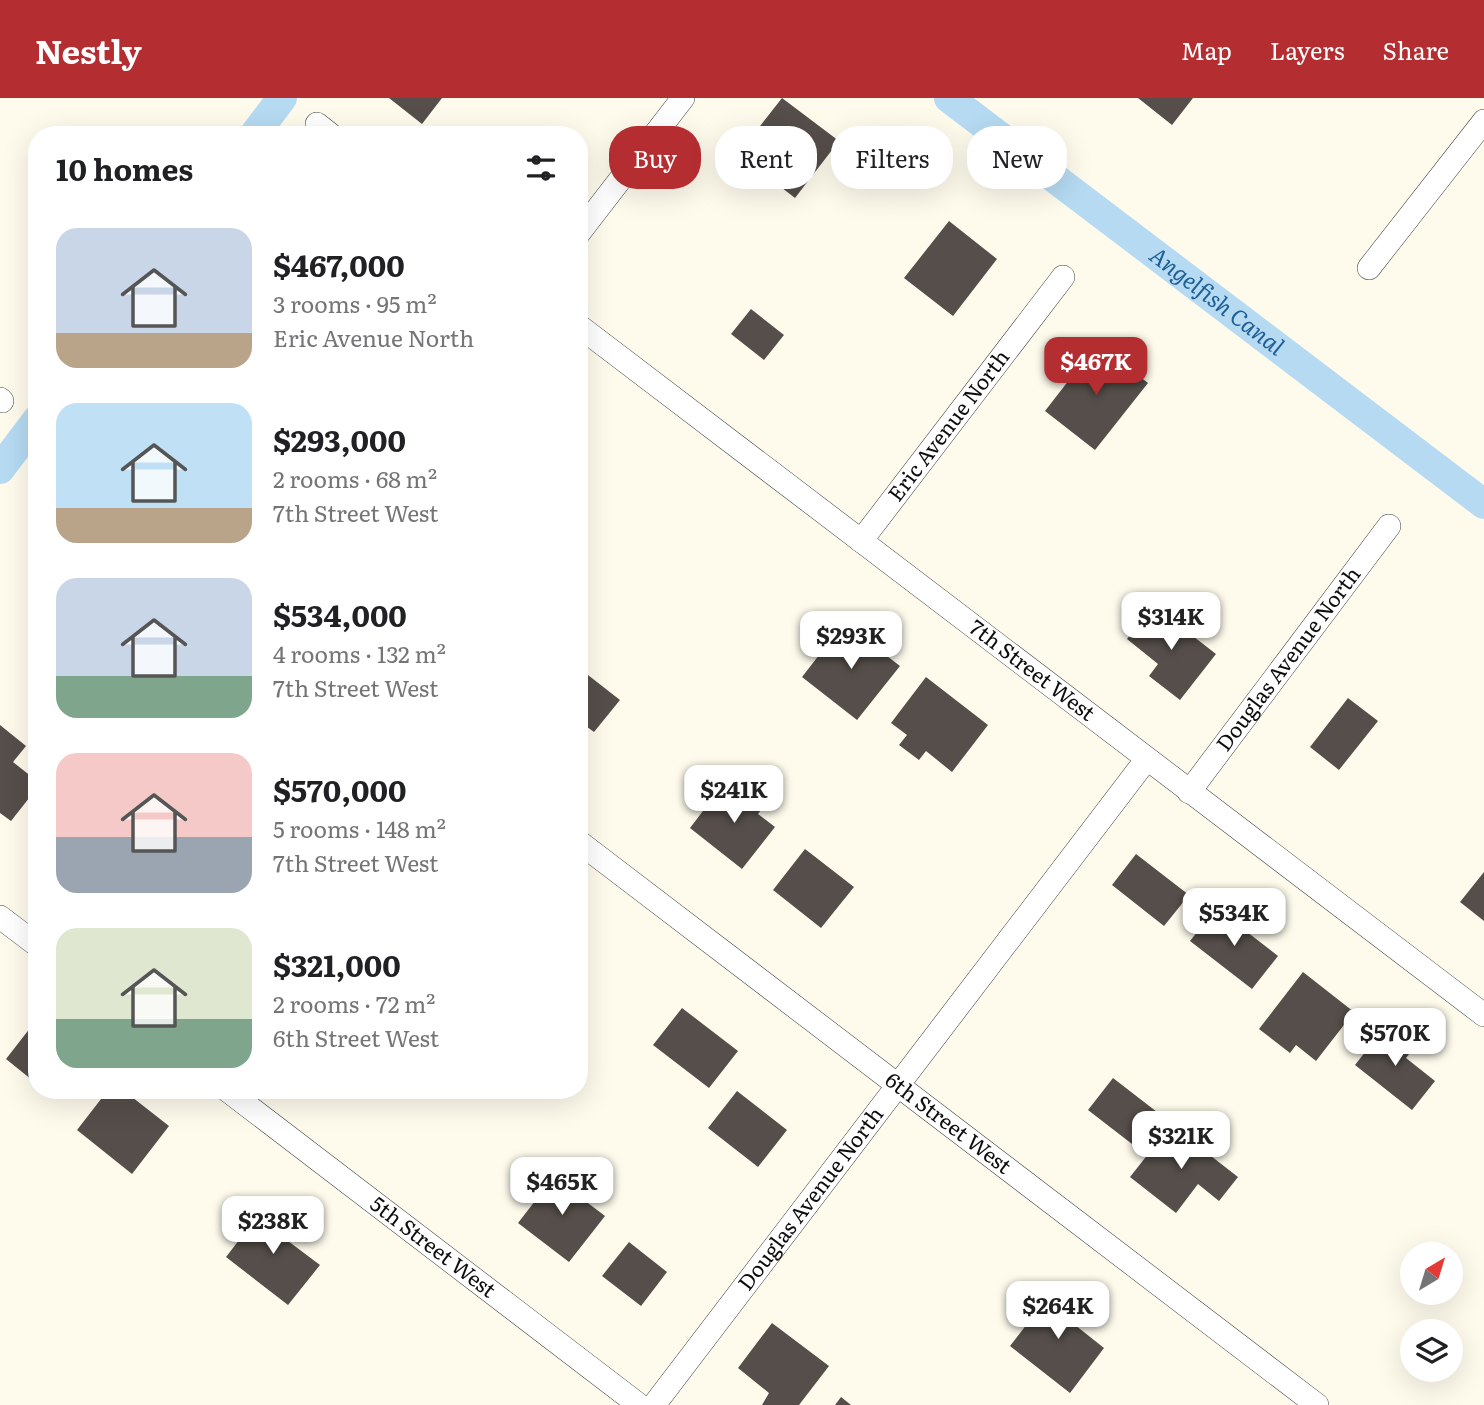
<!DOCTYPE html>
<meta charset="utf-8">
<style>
body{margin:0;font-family:Literata,serif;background:#f6f6f6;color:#202124;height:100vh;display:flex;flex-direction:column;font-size:26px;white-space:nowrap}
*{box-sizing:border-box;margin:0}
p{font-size:23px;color:#757577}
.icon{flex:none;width:38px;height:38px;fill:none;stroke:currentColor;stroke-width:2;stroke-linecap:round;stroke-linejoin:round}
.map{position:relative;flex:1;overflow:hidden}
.sheet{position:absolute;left:28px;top:28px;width:560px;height:973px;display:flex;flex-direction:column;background:#fff;border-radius:28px;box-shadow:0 7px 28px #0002}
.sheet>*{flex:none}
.banner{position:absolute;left:609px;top:28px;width:665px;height:63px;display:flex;gap:14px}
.needle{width:46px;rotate:38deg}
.controls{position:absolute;left:1400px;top:1144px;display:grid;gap:14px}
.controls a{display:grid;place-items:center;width:63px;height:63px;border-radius:50%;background:#fff;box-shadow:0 7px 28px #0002;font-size:35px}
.price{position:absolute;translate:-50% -60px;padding:0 16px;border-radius:14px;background:#fff;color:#222;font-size:23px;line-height:46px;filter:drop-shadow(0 2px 4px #0008)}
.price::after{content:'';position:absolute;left:50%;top:42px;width:21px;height:16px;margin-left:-10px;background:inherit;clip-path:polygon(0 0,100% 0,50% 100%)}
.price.current{background:#b42d31;color:#fff}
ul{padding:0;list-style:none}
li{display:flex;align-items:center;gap:21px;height:175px;padding:0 28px}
li span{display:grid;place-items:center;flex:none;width:196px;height:140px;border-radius:21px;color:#555}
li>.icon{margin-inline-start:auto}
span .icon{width:84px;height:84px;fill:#fffc;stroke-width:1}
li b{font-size:30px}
h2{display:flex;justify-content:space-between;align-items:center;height:84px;padding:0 28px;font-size:30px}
.tag{padding:0 24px;border-radius:28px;background:#fff;box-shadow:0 7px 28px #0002;font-size:24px;line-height:63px}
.tag.current{background:#b42d31;color:#fff}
header{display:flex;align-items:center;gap:42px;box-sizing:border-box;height:98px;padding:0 35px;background:#b42d31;color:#fff}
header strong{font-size:33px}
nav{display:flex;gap:38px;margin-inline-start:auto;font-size:24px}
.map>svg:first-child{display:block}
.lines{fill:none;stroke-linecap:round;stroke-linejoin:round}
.canal{stroke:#b5daf2;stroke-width:30}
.building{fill:#554e4a}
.minor-casing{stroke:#404040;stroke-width:24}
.minor{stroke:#fff;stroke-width:23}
.labels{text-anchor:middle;stroke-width:7;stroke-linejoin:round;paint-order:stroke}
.street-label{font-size:21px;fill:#0d0d0d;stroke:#fff}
.water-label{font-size:23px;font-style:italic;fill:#1e5f96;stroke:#fff}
</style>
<header>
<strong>Nestly</strong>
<nav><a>Map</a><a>Layers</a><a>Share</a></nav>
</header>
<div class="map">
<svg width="1484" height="1307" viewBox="0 0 1484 1307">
<rect width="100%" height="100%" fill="#fefbed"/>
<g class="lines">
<!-- canal -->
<g class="canal">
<path id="s1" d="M949 0 1484 406"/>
<path d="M254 37 282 0"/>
<path d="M0 371 37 322"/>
</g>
</g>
<!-- building -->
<path class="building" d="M389 0H442L422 26Z
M782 0 839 43 795 100 738 56Z
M1138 0H1193L1172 27Z
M949 123 997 161 953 218 904 180Z
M751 211 784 237 764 262 731 236Z
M1097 246 1148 285 1095 352 1045 313Z
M1153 507 1216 556 1180 602 1149 578 1158 566 1127 541Z
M844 525 900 568 857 622 802 579Z
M579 570 620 602 594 634 579 623Z
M926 579 988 627 952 674 926 653 919 662 899 647 907 637 891 625Z
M1348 600 1378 623 1339 672 1310 649Z
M0 627 26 648 13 664 37 683V690L11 723 0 715Z
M722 688 738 700 746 691 765 706 758 716 775 729 742 771 690 730Z
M805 751 854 789 821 830 773 792Z
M1136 756 1189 797 1164 828 1112 787Z
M1484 774V823L1460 804Z
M1216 810 1278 858 1252 891 1190 843Z
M1303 874 1354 914 1316 963 1296 947 1290 955 1259 931Z
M682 910 738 953 709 990 653 947Z
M34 925 37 926V986L6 961Z
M1387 926 1415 948 1406 960 1435 983 1412 1012 1355 967Z
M1113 980 1157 1014 1132 1046 1088 1012Z
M108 992H123L169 1028 132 1076 77 1032Z
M737 993 787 1032 758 1069 708 1030Z
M1171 1027 1238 1079 1219 1103 1198 1086 1176 1115 1130 1079Z
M559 1072 589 1095 584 1102 605 1118 569 1164 518 1125Z
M266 1107 294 1128 284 1140 320 1167 288 1207 226 1159Z
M629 1144 667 1174 641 1208 602 1178Z
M1058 1186 1084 1206 1070 1223 1104 1250 1070 1295 1010 1248Z
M772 1225 829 1268 799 1307H762L769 1295 738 1270Z
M841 1299 851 1307H835Z"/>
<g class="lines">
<defs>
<g id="minor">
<path d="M317 26 331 37"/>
<path d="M579 135 683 0"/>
<path d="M1369 170 1484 23"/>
<path id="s2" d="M579 228 1484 917"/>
<path d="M0 301 2 303"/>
<path id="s3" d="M861 443 1063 179"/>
<path id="s4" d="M1189 694 1389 428"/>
<path id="s5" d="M579 744 1317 1307"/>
<path d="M0 819 37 847"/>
<path id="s6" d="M227 992 639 1307"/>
<path id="s7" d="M654 1307 1146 662"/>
</g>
</defs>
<!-- minor casing -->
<use href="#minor" class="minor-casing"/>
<!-- minor -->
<use href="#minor" class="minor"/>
</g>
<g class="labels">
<!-- street labels -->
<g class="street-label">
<text dy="7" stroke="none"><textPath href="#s3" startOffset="145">Eric Avenue North</textPath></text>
<text dy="7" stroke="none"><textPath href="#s4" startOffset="166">Douglas Avenue North</textPath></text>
<text dy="7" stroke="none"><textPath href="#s2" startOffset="569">7th Street West</textPath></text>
<text dy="7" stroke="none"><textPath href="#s5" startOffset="464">6th Street West</textPath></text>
<text dy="7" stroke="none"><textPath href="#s7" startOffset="259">Douglas Avenue North</textPath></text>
<text dy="7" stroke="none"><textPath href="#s6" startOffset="259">5th Street West</textPath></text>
</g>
<!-- water labels -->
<g class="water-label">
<text dy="8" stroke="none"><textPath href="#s1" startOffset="336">Angelfish Canal</textPath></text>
</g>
</g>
</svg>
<div class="controls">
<a><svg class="needle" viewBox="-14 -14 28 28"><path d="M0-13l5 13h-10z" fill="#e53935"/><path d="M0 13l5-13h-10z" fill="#757577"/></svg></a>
<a><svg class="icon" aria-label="layers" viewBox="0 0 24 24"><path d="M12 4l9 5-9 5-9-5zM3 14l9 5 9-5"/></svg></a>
</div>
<b class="price current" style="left:1096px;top:299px">$467K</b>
<b class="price" style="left:1171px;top:554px">$314K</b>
<b class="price" style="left:851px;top:573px">$293K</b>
<b class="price" style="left:734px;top:727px">$241K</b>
<b class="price" style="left:1234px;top:850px">$534K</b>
<b class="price" style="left:1395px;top:970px">$570K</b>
<b class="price" style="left:1181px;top:1073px">$321K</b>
<b class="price" style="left:562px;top:1119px">$465K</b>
<b class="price" style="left:273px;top:1158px">$238K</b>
<b class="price" style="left:1058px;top:1243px">$264K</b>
<div class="banner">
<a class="tag current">Buy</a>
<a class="tag">Rent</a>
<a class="tag">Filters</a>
<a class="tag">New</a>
</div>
<section class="sheet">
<h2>10 homes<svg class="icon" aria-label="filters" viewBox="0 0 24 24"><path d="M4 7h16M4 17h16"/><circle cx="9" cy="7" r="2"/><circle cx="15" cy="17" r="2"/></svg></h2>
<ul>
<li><span style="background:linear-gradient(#c9d6e8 75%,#b9a48a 0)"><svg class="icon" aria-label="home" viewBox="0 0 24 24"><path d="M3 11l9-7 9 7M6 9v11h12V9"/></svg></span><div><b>$467,000</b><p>3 rooms · 95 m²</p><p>Eric Avenue North</p></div></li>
<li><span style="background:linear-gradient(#bfe0f5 75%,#b9a48a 0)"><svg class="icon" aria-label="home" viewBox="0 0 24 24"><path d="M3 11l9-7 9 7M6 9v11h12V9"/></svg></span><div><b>$293,000</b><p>2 rooms · 68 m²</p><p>7th Street West</p></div></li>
<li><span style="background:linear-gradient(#c9d6e8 70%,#7fa58c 0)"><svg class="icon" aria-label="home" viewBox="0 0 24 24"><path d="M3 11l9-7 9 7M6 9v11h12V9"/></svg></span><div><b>$534,000</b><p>4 rooms · 132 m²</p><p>7th Street West</p></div></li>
<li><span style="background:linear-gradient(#f6c9c9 60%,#9aa5b1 0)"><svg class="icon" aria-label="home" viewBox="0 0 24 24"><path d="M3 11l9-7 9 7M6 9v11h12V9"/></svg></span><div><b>$570,000</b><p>5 rooms · 148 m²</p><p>7th Street West</p></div></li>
<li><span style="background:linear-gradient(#dfe7d0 65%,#7fa58c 0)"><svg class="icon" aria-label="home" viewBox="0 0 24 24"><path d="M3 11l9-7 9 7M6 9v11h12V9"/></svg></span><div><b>$321,000</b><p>2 rooms · 72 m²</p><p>6th Street West</p></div></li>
</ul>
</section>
</div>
